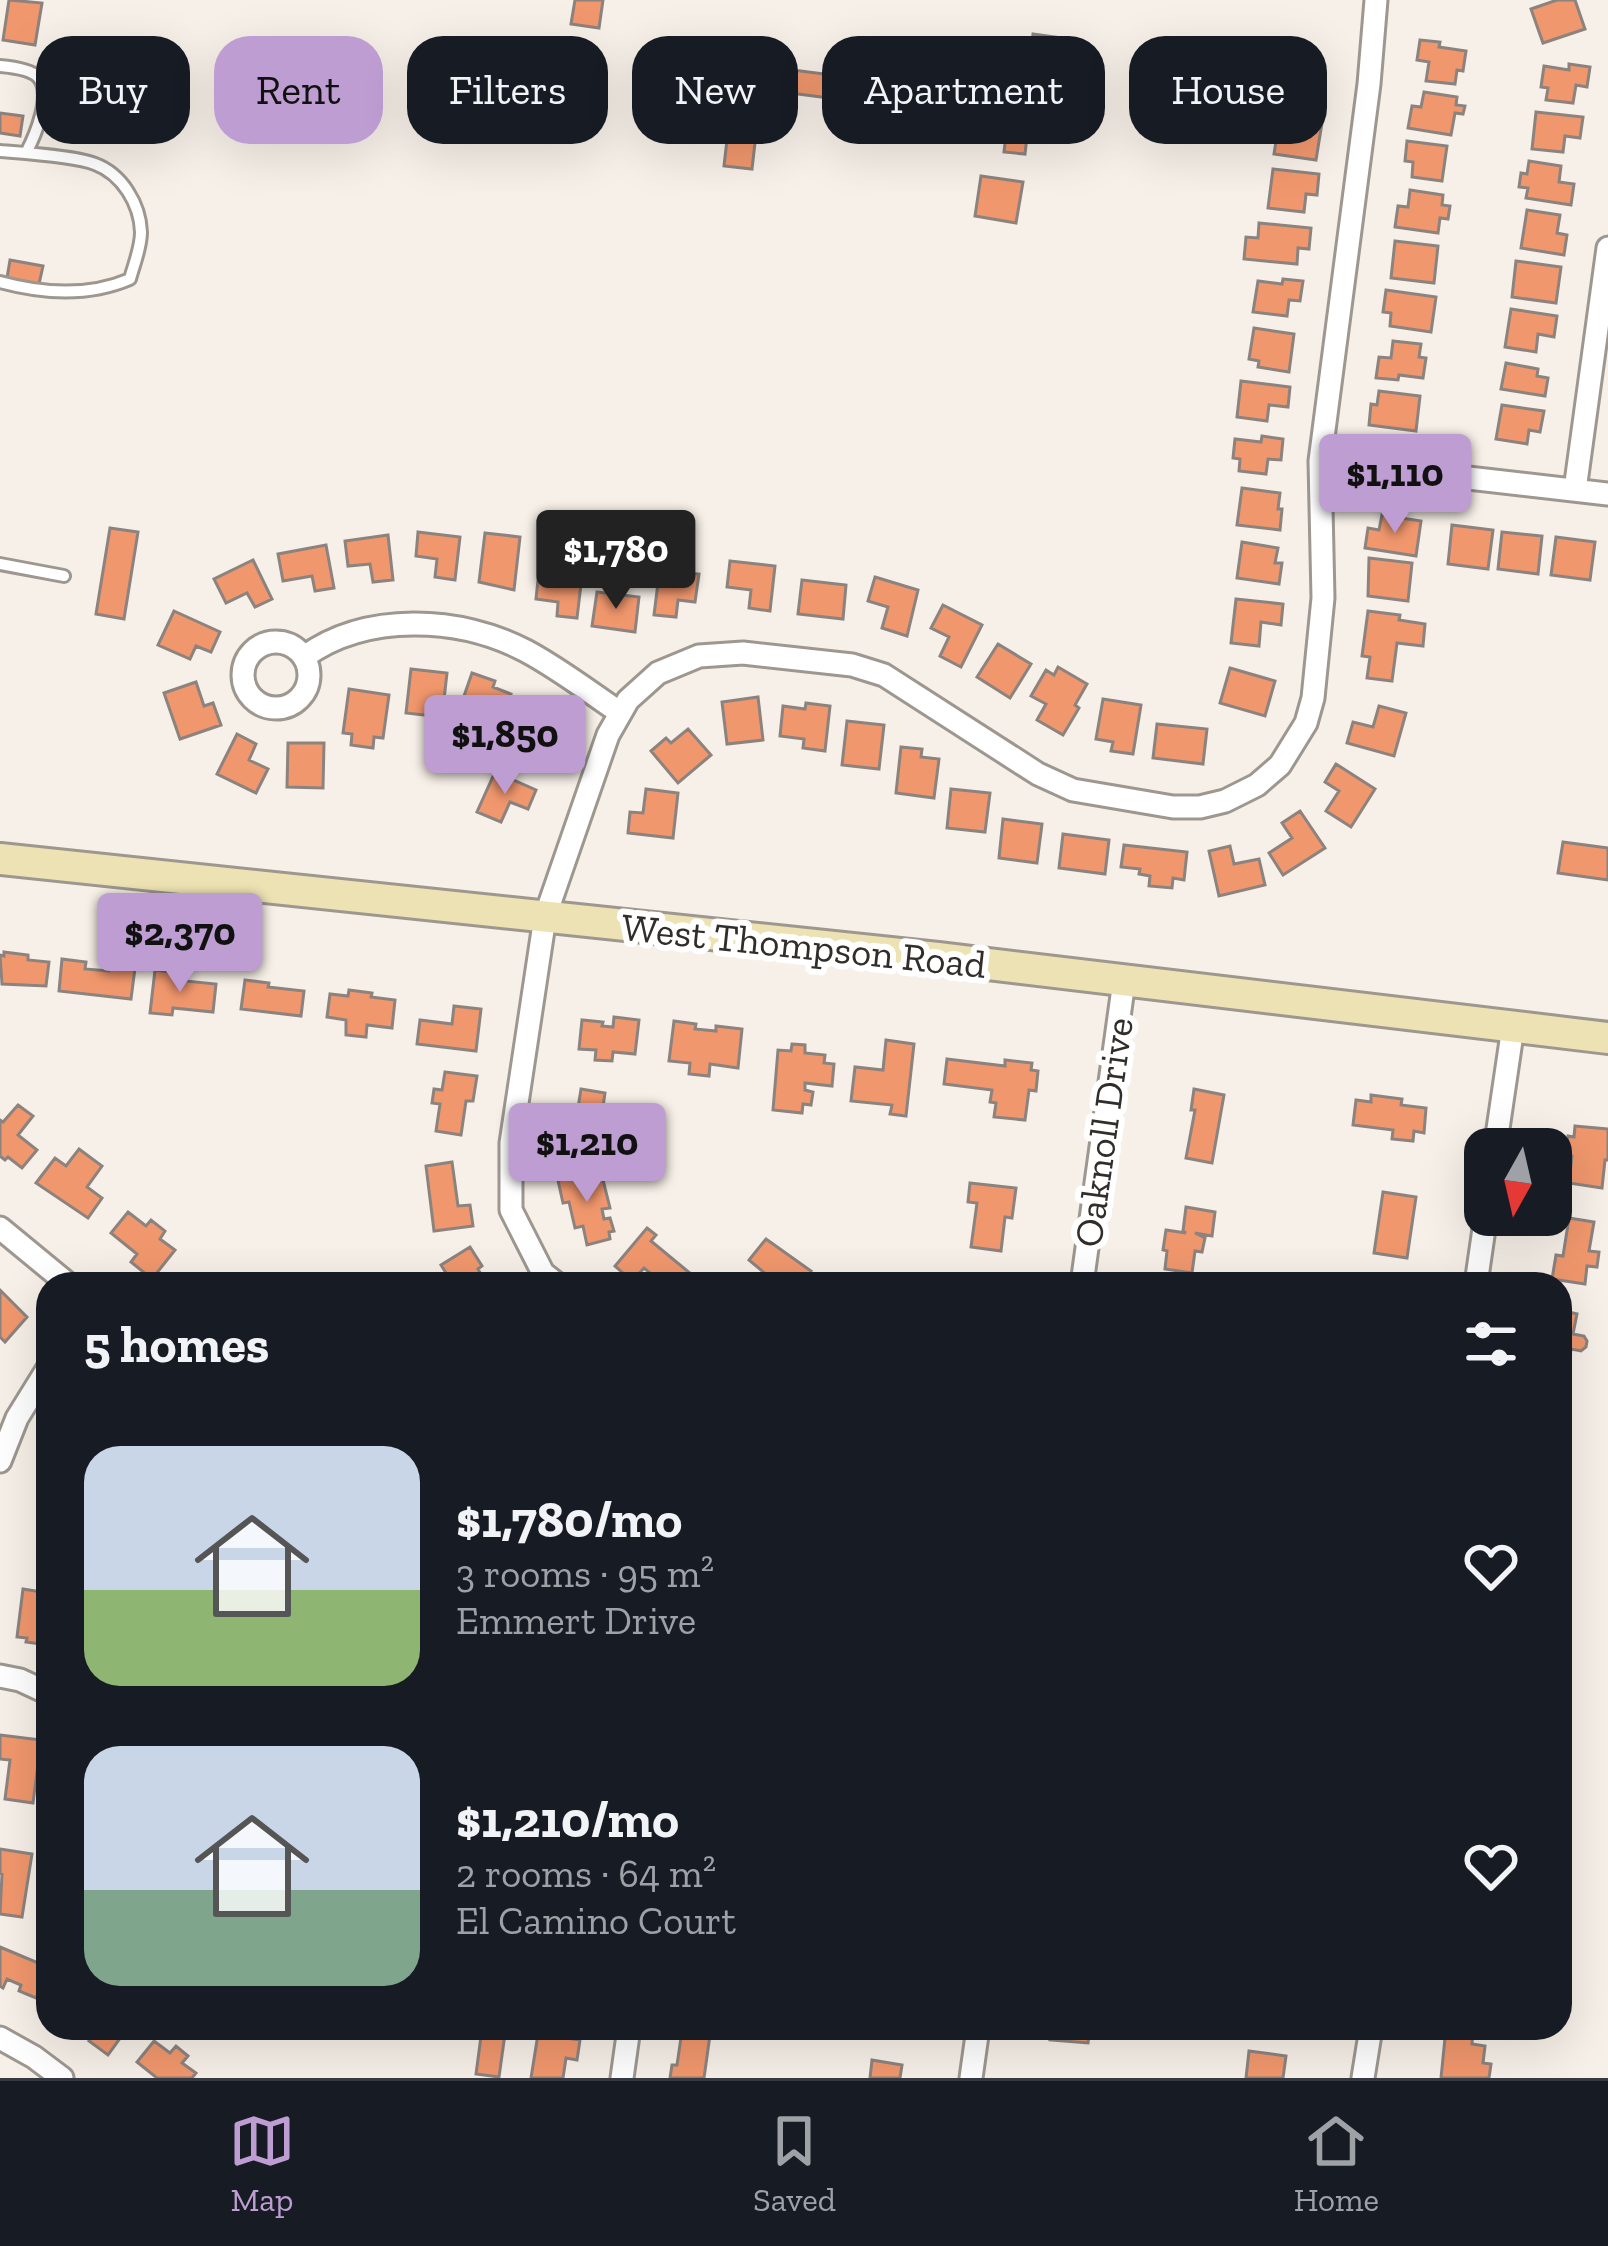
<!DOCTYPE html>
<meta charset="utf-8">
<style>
body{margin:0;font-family:"Zilla Slab",serif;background:#20242c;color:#f1f3f6;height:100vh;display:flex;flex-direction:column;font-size:45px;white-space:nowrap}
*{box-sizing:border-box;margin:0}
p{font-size:39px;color:#9ea1a6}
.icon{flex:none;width:66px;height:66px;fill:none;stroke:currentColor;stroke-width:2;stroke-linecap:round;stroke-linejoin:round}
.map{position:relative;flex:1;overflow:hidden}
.drawer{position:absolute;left:36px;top:1272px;width:1536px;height:768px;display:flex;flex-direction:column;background:#171b24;border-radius:36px;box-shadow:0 12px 48px #0002}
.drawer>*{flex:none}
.top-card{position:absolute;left:36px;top:36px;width:1536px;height:108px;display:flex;gap:24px}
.needle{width:78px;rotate:188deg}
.buttons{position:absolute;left:1464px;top:1128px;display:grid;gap:24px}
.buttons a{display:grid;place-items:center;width:108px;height:108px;border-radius:24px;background:#171b24;box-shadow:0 12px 48px #0002;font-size:60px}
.price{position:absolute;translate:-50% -102px;padding:0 27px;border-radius:12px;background:#bd9dd2;color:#111;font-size:39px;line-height:78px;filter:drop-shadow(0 3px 6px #0008)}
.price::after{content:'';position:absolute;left:50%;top:72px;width:36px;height:27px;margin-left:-18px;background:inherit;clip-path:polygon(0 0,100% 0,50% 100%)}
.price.selected{background:#222;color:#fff}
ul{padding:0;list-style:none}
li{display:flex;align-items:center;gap:36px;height:300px;padding:0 48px}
li span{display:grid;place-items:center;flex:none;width:336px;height:240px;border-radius:36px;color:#555}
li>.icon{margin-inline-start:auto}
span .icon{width:144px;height:144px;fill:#fffc;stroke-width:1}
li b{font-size:51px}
h2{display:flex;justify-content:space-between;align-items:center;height:144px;padding:0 48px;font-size:51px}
.chip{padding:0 42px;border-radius:36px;background:#171b24;box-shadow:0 12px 48px #0002;font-size:42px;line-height:108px}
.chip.selected{background:#bd9dd2;color:#111}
.dock{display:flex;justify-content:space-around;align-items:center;height:168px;border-top:3px solid #363941;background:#171b24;font-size:33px;color:#9ea1a6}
.dock a{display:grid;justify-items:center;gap:6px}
.dock .selected{color:#bd9dd2}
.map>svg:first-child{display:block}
.building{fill:#f1976d;stroke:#8c837f;stroke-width:3}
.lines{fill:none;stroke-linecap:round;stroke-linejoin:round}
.service-casing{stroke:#9d9790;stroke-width:16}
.minor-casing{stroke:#9d9790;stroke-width:27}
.secondary-casing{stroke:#9d9790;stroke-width:36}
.service{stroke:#fff;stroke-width:10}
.minor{stroke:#fff;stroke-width:21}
.secondary{stroke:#ede2b3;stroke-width:30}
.labels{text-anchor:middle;stroke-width:12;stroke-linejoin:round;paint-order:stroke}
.street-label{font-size:39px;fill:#302d2a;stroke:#fff}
</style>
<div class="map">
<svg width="1608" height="2078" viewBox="0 0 1608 2078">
<rect width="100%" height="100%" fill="#f7f0e8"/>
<!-- building -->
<path class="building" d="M9 0 42 3 35 45 3 40Z
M575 0H603L599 28 571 24Z
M1557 0H1575L1585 29 1543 43 1531 9Z
M1033 34 1062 38 1061 46 1073 47 1071 60 1061 59 1059 81 1027 78Z
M1420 40 1440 42 1439 47 1466 51 1463 71 1457 70 1455 84 1426 81 1429 62 1417 60Z
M1569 64 1590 67 1587 87 1576 85 1573 103 1546 100 1548 88 1541 87 1544 66 1569 70Z
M1286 67 1324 71 1321 103 1283 99Z
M793 70 832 75 829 98 790 93Z
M1424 92 1457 97 1456 105 1465 106 1463 114 1455 113 1451 135 1408 128 1412 106 1421 107Z
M738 93 767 96 762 134H756L752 169 724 166 728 131 734 132Z
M1010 99 1031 101 1025 154 1004 152Z
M1536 112 1583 117 1580 138 1565 136 1563 152 1532 149Z
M0 113 23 116 20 136 0 133Z
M1280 116 1322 123 1316 160 1274 154Z
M1407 141 1447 146 1442 181 1412 177 1413 162 1405 161Z
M1529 161 1561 166 1559 182 1574 184 1571 205 1526 198 1528 188 1519 187 1521 173 1527 174Z
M1273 169 1319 174 1317 195 1306 194 1304 212 1268 208Z
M981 176 1023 182 1016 223 975 216Z
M1410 190 1443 195 1442 205 1450 206 1448 219 1440 218 1438 233 1395 227 1398 206 1408 207Z
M1527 210 1560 215 1557 233 1567 235 1564 255 1521 248Z
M1259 223 1311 228 1309 249 1298 248 1297 264 1244 259 1246 237 1258 238Z
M1395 241 1438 246 1434 283 1391 278Z
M10 260 43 266 39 284 7 278Z
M1516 261 1561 267 1556 303 1512 297Z
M1283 279 1303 281 1300 301 1289 300 1287 316 1253 312 1258 281 1282 284Z
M1386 290 1436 297 1431 332 1390 326 1391 313 1383 312Z
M1511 309 1557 316 1554 337 1538 334 1536 352 1505 347Z
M1254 328 1294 334 1289 372 1258 367 1259 361 1249 359Z
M1393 341 1421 344 1419 357 1426 358 1423 378 1399 375 1398 380 1376 378 1379 357 1391 358Z
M1506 363 1538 369 1537 376 1548 378 1545 396 1501 389Z
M1241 381 1290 387 1288 407 1269 405 1267 421 1237 417Z
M1379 391 1420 396 1416 431 1369 425 1371 404 1377 405Z
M1502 405 1544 411 1540 432 1529 430 1527 444 1496 439Z
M1262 436 1283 439 1281 460 1268 459 1266 474 1239 471 1240 459 1233 458 1235 439 1261 442Z
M1242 488 1280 493 1278 509H1282L1280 530 1237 525Z
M1382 515 1421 521 1416 556 1365 548 1368 528 1379 530Z
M1452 525 1493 530 1488 569 1448 564Z
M110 528 138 532 124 619 96 614Z
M418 532 460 537 455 580 435 577 437 559 416 556Z
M1502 532 1542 536 1538 574 1498 569Z
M485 533 520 537 514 590 479 582Z
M388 535 393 580 373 582 370 564 348 566 345 541Z
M1556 537 1595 542 1590 580 1551 575Z
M1242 542 1278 548 1275 563H1282L1279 584 1237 578Z
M326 545 334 588 315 591 312 576 283 581 278 554Z
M1369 558 1412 563 1408 601 1368 596Z
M661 559 689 563 688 573 699 574 695 602 678 600 676 617 654 615Z
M253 560 272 599 255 607 247 593 226 603 214 579Z
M730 561 775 566 770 611 749 608 751 590 727 587Z
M539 571 582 576 577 618 557 616 558 602 536 599Z
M875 577 918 590 907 636 882 628 888 607 868 601Z
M802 580 846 585 843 619 798 614Z
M597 592 639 597 635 632 592 626Z
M1236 599 1283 604 1281 625 1261 622 1259 646 1231 643Z
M943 605 982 625 961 667 940 656 949 637 931 628Z
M174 611 220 632 211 652 196 646 190 659 158 645Z
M1368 611 1400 615 1399 620 1425 624 1423 646 1397 643 1392 681 1367 678 1370 657 1362 656Z
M998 644 1031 664 1010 698 977 677Z
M1058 667 1087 684 1075 705 1079 708 1063 735 1037 720 1046 704 1031 696 1046 670 1054 675Z
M1230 668 1275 681 1265 716 1220 703Z
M411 669 447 673 442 717 406 713Z
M472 673 495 681 493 687 511 694 497 731 457 716Z
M196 682 204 706 213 703 221 725 180 739 164 693Z
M349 689 389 695 383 738 374 737 373 748 351 745 352 734 343 733Z
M758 697 763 740 727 744 722 702Z
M1103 699 1141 705 1133 754 1111 751 1113 742 1096 739Z
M806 703 830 706 825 751 803 748 804 739 780 736 783 706 805 709Z
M1379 706 1406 713 1394 756 1347 743 1353 722 1373 727Z
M533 708 564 727 540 764 509 745Z
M847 721 884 725 879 769 842 765Z
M1157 724 1207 729 1203 764 1153 758Z
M688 729 711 755 678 783 651 751 666 738 671 743Z
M237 734 256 744 249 760 268 769 256 793 217 774Z
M288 743H324L323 788 287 787Z
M901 747 922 749 921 757 939 759 934 798 896 793Z
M1336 764 1375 789 1351 827 1326 811 1339 791 1325 782Z
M495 772 536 790 528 809 510 802 501 822 477 812Z
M646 789 678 793 673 838 628 833 630 812 643 813Z
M951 789 990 793 985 832 947 828Z
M1300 811 1325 848 1283 875 1269 853 1292 838 1282 823Z
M1003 819 1042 824 1037 863 999 858Z
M1063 834 1109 840 1105 874 1059 868Z
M1563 842 1608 848V880L1558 873Z
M1124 845 1187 852 1184 880 1173 878 1172 888 1149 886 1150 876 1139 874 1140 869 1121 867Z
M1230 846 1234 864 1259 859 1265 885 1219 896 1209 851Z
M4 952 28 955V960L49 962 46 986 2 984 0 955 4 956Z
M62 959 86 962 85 969 109 971 110 965 135 968 131 999 59 991Z
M155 970 176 973 175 980 216 984 213 1012 173 1008 172 1015 150 1013Z
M245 980 269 983 268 987 304 991 301 1016 241 1009Z
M349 990 372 993 371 997 395 1000 392 1028 367 1025 366 1037 346 1035V1020L327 1017 330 994 348 996Z
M454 1006 481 1009 476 1051 417 1044 420 1020 452 1024Z
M614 1017 639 1020 635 1054 613 1052 612 1061 595 1060 596 1050 579 1049 582 1020 603 1022 602 1026 613 1027Z
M674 1021 696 1024 695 1029 716 1031V1026L742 1029 738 1068 710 1064 709 1076 689 1074 690 1063 669 1061Z
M886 1040 914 1044 906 1116 890 1114 892 1105 851 1101 855 1067 883 1070Z
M792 1044 805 1045V1053L825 1055 824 1063 834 1064 832 1086 805 1083V1090L813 1092 811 1105 803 1104 802 1113 773 1110 778 1050 791 1051Z
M947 1059 1005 1066V1060L1032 1063 1031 1070 1038 1071 1036 1091 1029 1090 1025 1120 994 1117 996 1103 990 1102 992 1090 944 1084Z
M445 1072 477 1076 473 1101H466L461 1135 436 1131 440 1104 432 1103 434 1089 442 1090Z
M581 1089 605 1093 599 1135 608 1136 606 1147 598 1146 597 1150 564 1145 567 1122 572 1123 575 1108H578Z
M1194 1089 1224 1095 1212 1163 1186 1158 1195 1110H1191Z
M1371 1095 1402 1099 1401 1105 1426 1108 1424 1133 1414 1131 1413 1141 1392 1139 1393 1130 1353 1125 1356 1100 1371 1102Z
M18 1105 33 1116 18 1135 37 1150 22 1168 8 1157 5 1160 0 1156V1120L3 1122Z
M1575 1126 1608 1129V1160H1605L1602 1188 1569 1183 1572 1156 1566 1155 1568 1136 1574 1137Z
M79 1149 102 1166 87 1187 102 1198 88 1218 36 1183 55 1158 66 1166Z
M452 1162 458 1206 470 1205 473 1226 434 1231 426 1166Z
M572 1173 573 1177 584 1174 585 1180 602 1176 610 1208 602 1209 604 1219 610 1218 614 1231 609 1232 610 1239 587 1245 583 1226 575 1228 569 1202 563 1203 557 1176Z
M970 1183 1016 1188 1012 1218 1005 1217 1001 1251 971 1247 977 1203 968 1202Z
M1383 1192 1416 1197 1407 1258 1374 1253Z
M1186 1207 1215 1212 1212 1236 1195 1233 1205 1238 1202 1252 1195 1251 1192 1273 1165 1269 1167 1251 1163 1250 1166 1230 1186 1233 1183 1231Z
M128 1212 146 1226 151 1220 165 1231 160 1239 175 1250 152 1279 131 1262 137 1254 111 1233Z
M1569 1218 1594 1222 1589 1251 1599 1252 1597 1267 1587 1266 1585 1284 1552 1279 1556 1255 1563 1256Z
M647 1228 656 1235 651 1241 691 1274 682 1284H650L656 1278 644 1268 632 1281 615 1266Z
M766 1239 811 1271 800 1284H759L767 1275 749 1260Z
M470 1247 482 1266 478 1269 486 1284H453L441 1265Z
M0 1290 27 1317 5 1342 0 1337Z
M1560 1310 1577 1314 1573 1334 1584 1336 1587 1341 1586 1347 1581 1351 1571 1349 1567 1383 1560 1381Z
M23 1589 48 1593V1645L26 1642 27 1638 17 1637Z
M0 1735 41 1740 40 1745 48 1746 46 1758 39 1757 33 1803 5 1799 10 1760 0 1759Z
M0 1849 32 1854 22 1917 0 1914 2 1874 0 1873Z
M0 1947 48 1967 36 1998 19 1991 21 1985 7 1979 3 1988 0 1986Z
M99 2028H120L116 2033 121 2037 108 2055 89 2041Z
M1052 2028H1090L1088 2043 1050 2040Z
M1446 2028H1473L1472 2044 1485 2046 1483 2063 1491 2064 1489 2078H1441Z
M482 2029 505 2034 499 2077 476 2074Z
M682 2031 710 2035 704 2078H670L672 2065H677Z
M538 2034 580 2040 577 2060 566 2058 563 2078H531Z
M154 2041 170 2053 176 2046 188 2056 182 2063 196 2073 192 2078H157L137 2062Z
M1249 2051 1286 2056 1283 2078H1246Z
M872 2060 902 2065 900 2078H870Z"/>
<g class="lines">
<defs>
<path id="service" d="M0 66C12 67 30 69 38 77 53 94 35 136 26 153
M0 151C24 153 74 156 95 164 122 174 140 204 141 232 141 248 134 264 130 279 88 297 44 294 0 282
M0 564 64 576"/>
<path id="minor" d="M1320 461 1608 494
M1575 490 1608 248
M243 675a33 33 0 1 1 66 0a33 33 0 1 1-66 0Z
M304 657C366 612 460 616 526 651 558 668 588 691 619 712
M1495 1149 1513 1027
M0 1228 68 1284
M557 1284 543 1273 511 1210V1143L545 917 608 735 628 700 658 673 699 656 743 653 852 665 884 675 1038 774 1073 790 1173 807H1200L1225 801 1257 785 1280 765 1306 723 1313 698 1323 598 1320 461 1369 84 1376 0
M1082 1284 1124 981
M1476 1284 1486 1215
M0 1461 17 1418 48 1368
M0 1676 20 1680 48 1693
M0 2038 34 2057 62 2078
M622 2078 629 2028
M971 2078 978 2028
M1363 2078 1371 2028"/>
<path id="secondary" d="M0 859 938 958 1608 1038"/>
</defs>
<!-- service casing -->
<use href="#service" class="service-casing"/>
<!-- minor casing -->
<use href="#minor" class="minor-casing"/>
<!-- secondary casing -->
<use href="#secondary" class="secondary-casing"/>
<!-- service -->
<use href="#service" class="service"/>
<!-- minor -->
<use href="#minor" class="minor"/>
<!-- secondary -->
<use href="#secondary" class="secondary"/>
</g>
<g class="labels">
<!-- street labels -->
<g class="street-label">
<text transform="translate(804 945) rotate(6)" y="14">West Thompson Road</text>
<text transform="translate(1103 1132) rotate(-82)" y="14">Oaknoll Drive</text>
</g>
</g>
</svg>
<div class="buttons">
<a><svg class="needle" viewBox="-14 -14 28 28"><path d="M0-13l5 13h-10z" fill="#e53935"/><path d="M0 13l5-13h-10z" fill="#9ea1a6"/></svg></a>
</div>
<b class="price" style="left:1395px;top:536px">$1,110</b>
<b class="price selected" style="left:616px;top:612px">$1,780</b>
<b class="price" style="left:505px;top:797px">$1,850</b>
<b class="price" style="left:180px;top:995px">$2,370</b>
<b class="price" style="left:587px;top:1205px">$1,210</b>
<div class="top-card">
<a class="chip">Buy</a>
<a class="chip selected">Rent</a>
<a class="chip">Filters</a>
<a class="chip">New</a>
<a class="chip">Apartment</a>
<a class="chip">House</a>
</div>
<section class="drawer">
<h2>5 homes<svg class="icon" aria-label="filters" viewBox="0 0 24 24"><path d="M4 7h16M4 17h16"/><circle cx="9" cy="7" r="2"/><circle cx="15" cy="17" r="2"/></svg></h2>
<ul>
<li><span style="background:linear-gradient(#c9d6e8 60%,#8fb573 0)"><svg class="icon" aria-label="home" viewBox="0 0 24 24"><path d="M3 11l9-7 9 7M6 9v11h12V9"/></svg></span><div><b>$1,780/mo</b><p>3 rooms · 95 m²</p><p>Emmert Drive</p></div><svg class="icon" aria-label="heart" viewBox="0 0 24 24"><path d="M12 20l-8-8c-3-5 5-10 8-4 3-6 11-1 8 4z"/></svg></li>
<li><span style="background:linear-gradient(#c9d6e8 60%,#7fa58c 0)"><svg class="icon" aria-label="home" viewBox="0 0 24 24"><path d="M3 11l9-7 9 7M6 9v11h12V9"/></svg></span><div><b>$1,210/mo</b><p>2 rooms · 64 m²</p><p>El Camino Court</p></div><svg class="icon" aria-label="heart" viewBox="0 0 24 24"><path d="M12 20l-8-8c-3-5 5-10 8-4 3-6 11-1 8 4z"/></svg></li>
</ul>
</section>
</div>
<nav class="dock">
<a class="selected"><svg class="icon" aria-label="map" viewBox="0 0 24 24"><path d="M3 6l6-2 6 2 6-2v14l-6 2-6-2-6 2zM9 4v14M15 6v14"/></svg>Map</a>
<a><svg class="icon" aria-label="saved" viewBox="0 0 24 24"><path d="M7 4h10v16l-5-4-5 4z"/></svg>Saved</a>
<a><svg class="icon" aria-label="home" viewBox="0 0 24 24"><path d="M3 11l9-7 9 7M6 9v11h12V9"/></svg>Home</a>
</nav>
